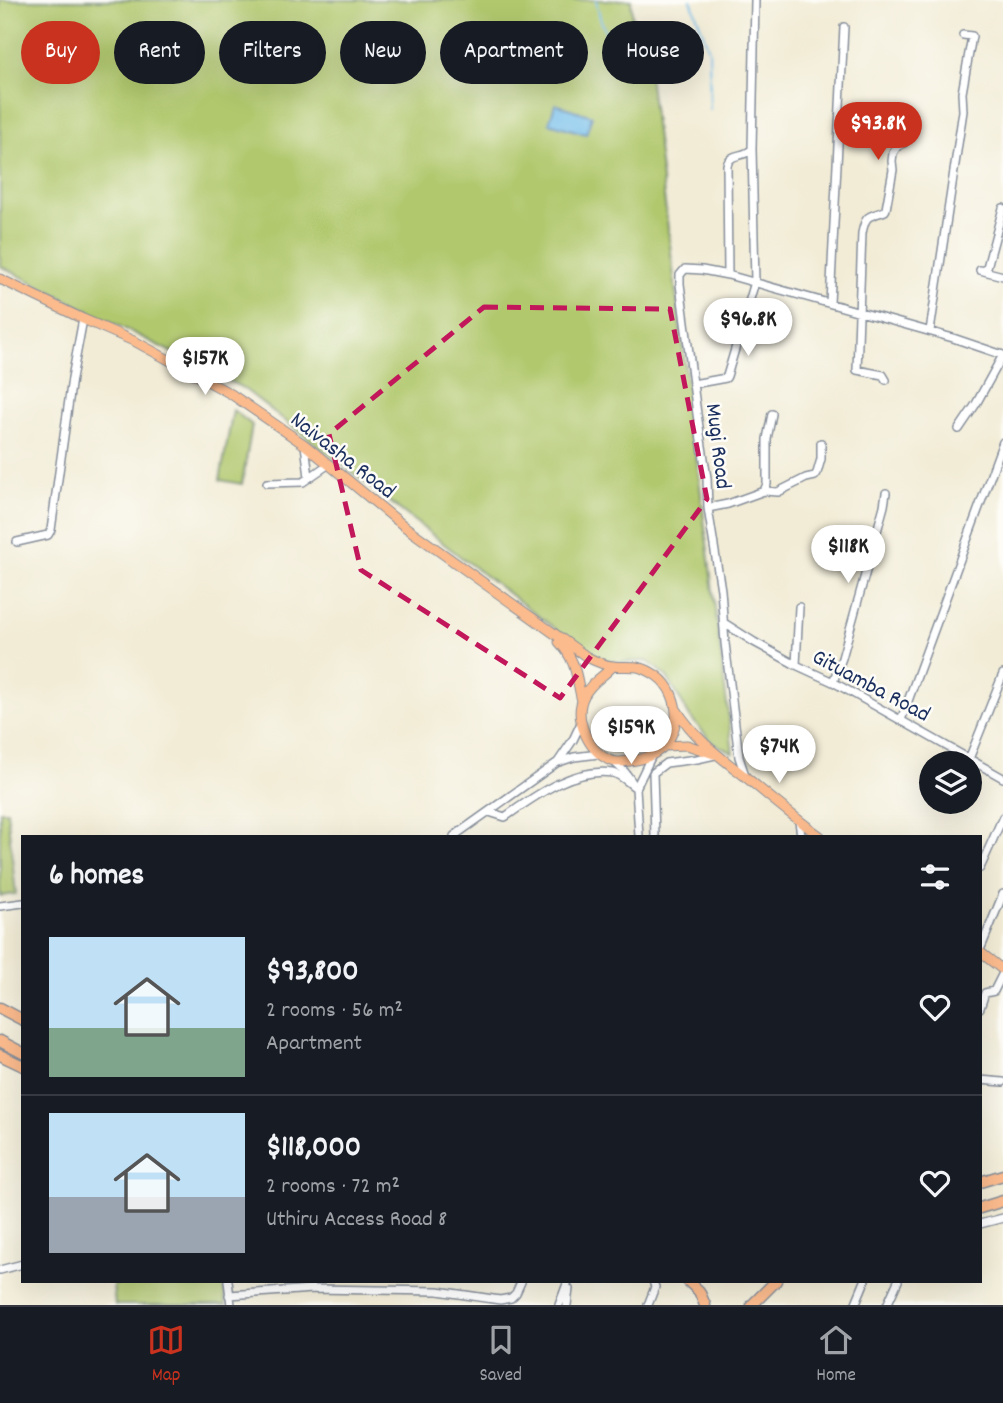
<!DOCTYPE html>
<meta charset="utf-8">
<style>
body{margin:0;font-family:Dekko,sans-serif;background:#242831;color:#f1f3f6;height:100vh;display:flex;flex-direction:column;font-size:26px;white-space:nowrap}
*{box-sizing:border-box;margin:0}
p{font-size:23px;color:#9ea1a6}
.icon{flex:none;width:38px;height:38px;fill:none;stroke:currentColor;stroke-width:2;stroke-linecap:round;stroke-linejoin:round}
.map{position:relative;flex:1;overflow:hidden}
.details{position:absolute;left:21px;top:835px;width:961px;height:448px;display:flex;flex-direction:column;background:#171b24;border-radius:0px;box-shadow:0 7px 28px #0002}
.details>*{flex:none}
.guide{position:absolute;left:21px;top:21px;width:962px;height:63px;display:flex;gap:14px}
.buttons{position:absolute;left:919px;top:751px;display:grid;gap:14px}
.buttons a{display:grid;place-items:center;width:63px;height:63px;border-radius:50%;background:#171b24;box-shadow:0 7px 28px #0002;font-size:35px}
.price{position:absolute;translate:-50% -60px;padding:0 16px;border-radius:24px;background:#fff;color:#222;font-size:23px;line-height:46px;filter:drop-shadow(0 2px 4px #0008)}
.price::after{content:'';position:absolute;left:50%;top:42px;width:21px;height:16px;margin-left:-10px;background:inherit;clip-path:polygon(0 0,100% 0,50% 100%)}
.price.selected{background:#c8321e;color:#fff}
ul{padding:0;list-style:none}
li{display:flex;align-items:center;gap:21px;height:175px;padding:0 28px}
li+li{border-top:2px solid #363941}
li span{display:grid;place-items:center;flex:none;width:196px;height:140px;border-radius:0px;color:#555}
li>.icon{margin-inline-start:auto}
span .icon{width:84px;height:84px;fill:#fffc;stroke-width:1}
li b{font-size:30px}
h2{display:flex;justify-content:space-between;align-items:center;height:84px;padding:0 28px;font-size:30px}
.chip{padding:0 24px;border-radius:32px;background:#171b24;box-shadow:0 7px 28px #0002;font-size:24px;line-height:63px}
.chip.selected{background:#c8321e;color:#fff}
.tabs{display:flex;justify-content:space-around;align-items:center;height:98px;border-top:2px solid #363941;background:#171b24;font-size:19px;color:#9ea1a6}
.tabs a{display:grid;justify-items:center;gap:4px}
.tabs .selected{color:#c8321e}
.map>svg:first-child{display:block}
.green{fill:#b1c86d;stroke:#667c66;stroke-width:2}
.water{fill:#70bcea;stroke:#4676a4;stroke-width:2}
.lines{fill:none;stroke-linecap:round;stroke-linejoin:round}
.stream{stroke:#70bcea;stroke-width:2}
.minor-casing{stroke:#868e9a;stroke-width:10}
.major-casing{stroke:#868e9a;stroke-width:11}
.highway-casing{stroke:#868e9a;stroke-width:13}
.minor{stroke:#fff;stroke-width:7}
.major{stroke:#fbbb8d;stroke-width:9}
.highway{stroke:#fbbb8d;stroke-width:10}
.marked{fill:none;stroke:#c2185b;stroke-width:5;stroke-dasharray:14 9;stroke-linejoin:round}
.labels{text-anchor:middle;stroke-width:5;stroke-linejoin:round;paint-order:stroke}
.street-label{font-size:23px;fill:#1b2f5e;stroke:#fdfcf7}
</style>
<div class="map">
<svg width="1003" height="1305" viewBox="0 0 1003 1305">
<rect width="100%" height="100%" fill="#fdfcf7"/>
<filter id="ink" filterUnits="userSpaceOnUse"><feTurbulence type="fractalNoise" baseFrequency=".0143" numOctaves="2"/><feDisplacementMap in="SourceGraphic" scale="14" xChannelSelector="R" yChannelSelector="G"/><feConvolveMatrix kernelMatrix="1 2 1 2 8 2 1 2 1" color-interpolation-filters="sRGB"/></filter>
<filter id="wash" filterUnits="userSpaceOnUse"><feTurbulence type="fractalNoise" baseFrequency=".00686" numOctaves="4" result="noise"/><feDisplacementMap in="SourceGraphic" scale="28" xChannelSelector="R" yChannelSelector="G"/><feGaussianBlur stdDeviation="1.57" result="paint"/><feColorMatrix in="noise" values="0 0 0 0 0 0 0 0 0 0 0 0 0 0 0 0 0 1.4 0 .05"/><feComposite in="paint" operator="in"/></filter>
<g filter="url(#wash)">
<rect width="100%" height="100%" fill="#f2ecd6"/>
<!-- green -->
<path class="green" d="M0 0H631L636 63 649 75 733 753 712 742 690 717 667 677 647 661 620 662 605 660 586 652 466 561 243 388 0 266Z
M233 410 252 425 242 484 220 480Z
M0 811H7L16 894 0 896Z
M128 1281H223L226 1305H115L113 1285Z"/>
<!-- water -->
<path class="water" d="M555 104 592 116 586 134 549 123Z"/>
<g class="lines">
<!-- stream -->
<path class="stream" d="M596 0 600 18 606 33 632 59
M691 0 709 50 710 109"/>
</g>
</g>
<g filter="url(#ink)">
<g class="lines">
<defs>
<path id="minor" d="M980 270 1003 276
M986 271 1003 208
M728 275 727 165C731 152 744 158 752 149L755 0
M830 303 844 27
M930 331 963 111 962 93 972 36 963 35
M886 380 883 375 857 370 862 233C866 214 868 217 885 211L886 209 893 170 892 161 893 153 897 147 904 143
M693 384 726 378 727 376 755 282 752 149
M959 429 976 404 1003 355
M305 445 309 477
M267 483 303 482 329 464
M764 491 767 484V439L772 414
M708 508 728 504 764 491 778 492 806 478 815 476 817 473 821 459V443
M17 542 48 535 51 530 72 378 83 319
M724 623 754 642 796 665 833 682 1003 778
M796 665 799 607
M833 682 842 658 884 506 886 493
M901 720 1003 442
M969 759 1003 674
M613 761 625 772 632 782
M559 762 574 757 599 754
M746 778 739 757 725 643 721 590 708 508 707 478 697 414 680 284V275L685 269 702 270 728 275 953 338 1003 355
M489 812 505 817C535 796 573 767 613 773 621 775 629 783 636 788
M799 821 801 836
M454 836 558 762 573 740 581 723
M639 836 636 788 652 755
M655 836 653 773 666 763 697 759 715 755
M980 868 1003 817
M0 906 23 903
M980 950 1003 894
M980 1008 985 993 994 991 1003 973
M980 1080 1003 1082
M980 1224 1003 1218
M0 1270 23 1264
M228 1281 231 1305
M229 1295 313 1289 438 1291 500 1300 511 1298 516 1293 521 1282
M559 1305 568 1281
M567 1305 569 1289
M648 1305 655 1287 653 1281
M855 1305 865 1281
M887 1305 898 1281"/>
<path id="major" d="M0 279 83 319 136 342 231 394 305 445 404 526 587 657C595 661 603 665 612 666 631 668 639 663 657 676 670 685 677 703 676 718 673 745 655 758 630 761 623 762 615 763 609 760 588 750 573 718 584 696 591 682 603 677 613 666
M559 642C577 661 576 677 582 701
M676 709C695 739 720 757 747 778 771 798 795 818 820 836
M664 746 687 745 714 754
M980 952 1003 970"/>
<path id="highway" d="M0 1008 23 1020
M0 1041 23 1053
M0 1055 23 1066
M980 1182 1003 1175
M980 1208 1003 1201
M688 1281 699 1291 705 1305
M752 1305 776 1281"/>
</defs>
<!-- minor casing -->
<use href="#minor" class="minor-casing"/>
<!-- major casing -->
<use href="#major" class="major-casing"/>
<!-- highway casing -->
<use href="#highway" class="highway-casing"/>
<!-- minor -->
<use href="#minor" class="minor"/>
<!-- major -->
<use href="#major" class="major"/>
<!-- highway -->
<use href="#highway" class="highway"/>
</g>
</g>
<!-- marked area -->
<path class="marked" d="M484 307 670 309 707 499 560 698 361 570 329 434Z"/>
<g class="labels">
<!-- street labels -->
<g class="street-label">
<text transform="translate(720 446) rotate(83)" y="8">Mugi Road</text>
<text transform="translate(344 454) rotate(38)" y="8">Naivasha Road</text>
<text transform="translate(872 684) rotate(28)" y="8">Gituamba Road</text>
</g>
</g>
</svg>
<div class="buttons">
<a><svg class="icon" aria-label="layers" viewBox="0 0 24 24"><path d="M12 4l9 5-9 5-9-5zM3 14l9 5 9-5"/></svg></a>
</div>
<b class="price selected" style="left:878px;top:162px">$93.8K</b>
<b class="price" style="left:748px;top:358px">$96.8K</b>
<b class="price" style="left:205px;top:397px">$157K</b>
<b class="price" style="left:848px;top:585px">$118K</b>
<b class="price" style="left:631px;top:766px">$159K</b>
<b class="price" style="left:779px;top:785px">$74K</b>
<div class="guide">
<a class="chip selected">Buy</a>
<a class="chip">Rent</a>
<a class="chip">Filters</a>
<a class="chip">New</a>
<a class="chip">Apartment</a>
<a class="chip">House</a>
</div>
<section class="details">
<h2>6 homes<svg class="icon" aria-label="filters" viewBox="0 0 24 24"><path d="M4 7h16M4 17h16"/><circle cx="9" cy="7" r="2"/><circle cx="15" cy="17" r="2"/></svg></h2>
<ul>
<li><span style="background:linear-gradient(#bfe0f5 65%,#7fa58c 0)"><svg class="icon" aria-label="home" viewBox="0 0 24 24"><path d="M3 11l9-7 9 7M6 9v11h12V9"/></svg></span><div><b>$93,800</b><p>2 rooms · 56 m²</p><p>Apartment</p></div><svg class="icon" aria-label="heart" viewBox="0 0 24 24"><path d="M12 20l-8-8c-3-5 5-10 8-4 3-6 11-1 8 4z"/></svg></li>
<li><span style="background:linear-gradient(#bfe0f5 60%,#9aa5b1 0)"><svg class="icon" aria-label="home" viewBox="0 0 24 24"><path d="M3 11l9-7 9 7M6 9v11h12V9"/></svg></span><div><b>$118,000</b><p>2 rooms · 72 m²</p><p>Uthiru Access Road 8</p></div><svg class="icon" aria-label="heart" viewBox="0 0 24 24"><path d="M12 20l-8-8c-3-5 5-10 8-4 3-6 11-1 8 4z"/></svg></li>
</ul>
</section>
</div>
<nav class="tabs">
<a class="selected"><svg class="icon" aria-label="map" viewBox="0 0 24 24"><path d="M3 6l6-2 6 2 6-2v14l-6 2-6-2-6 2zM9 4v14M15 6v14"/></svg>Map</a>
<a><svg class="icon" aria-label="saved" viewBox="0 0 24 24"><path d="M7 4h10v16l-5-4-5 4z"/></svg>Saved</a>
<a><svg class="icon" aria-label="home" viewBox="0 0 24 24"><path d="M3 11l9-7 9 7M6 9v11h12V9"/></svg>Home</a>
</nav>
